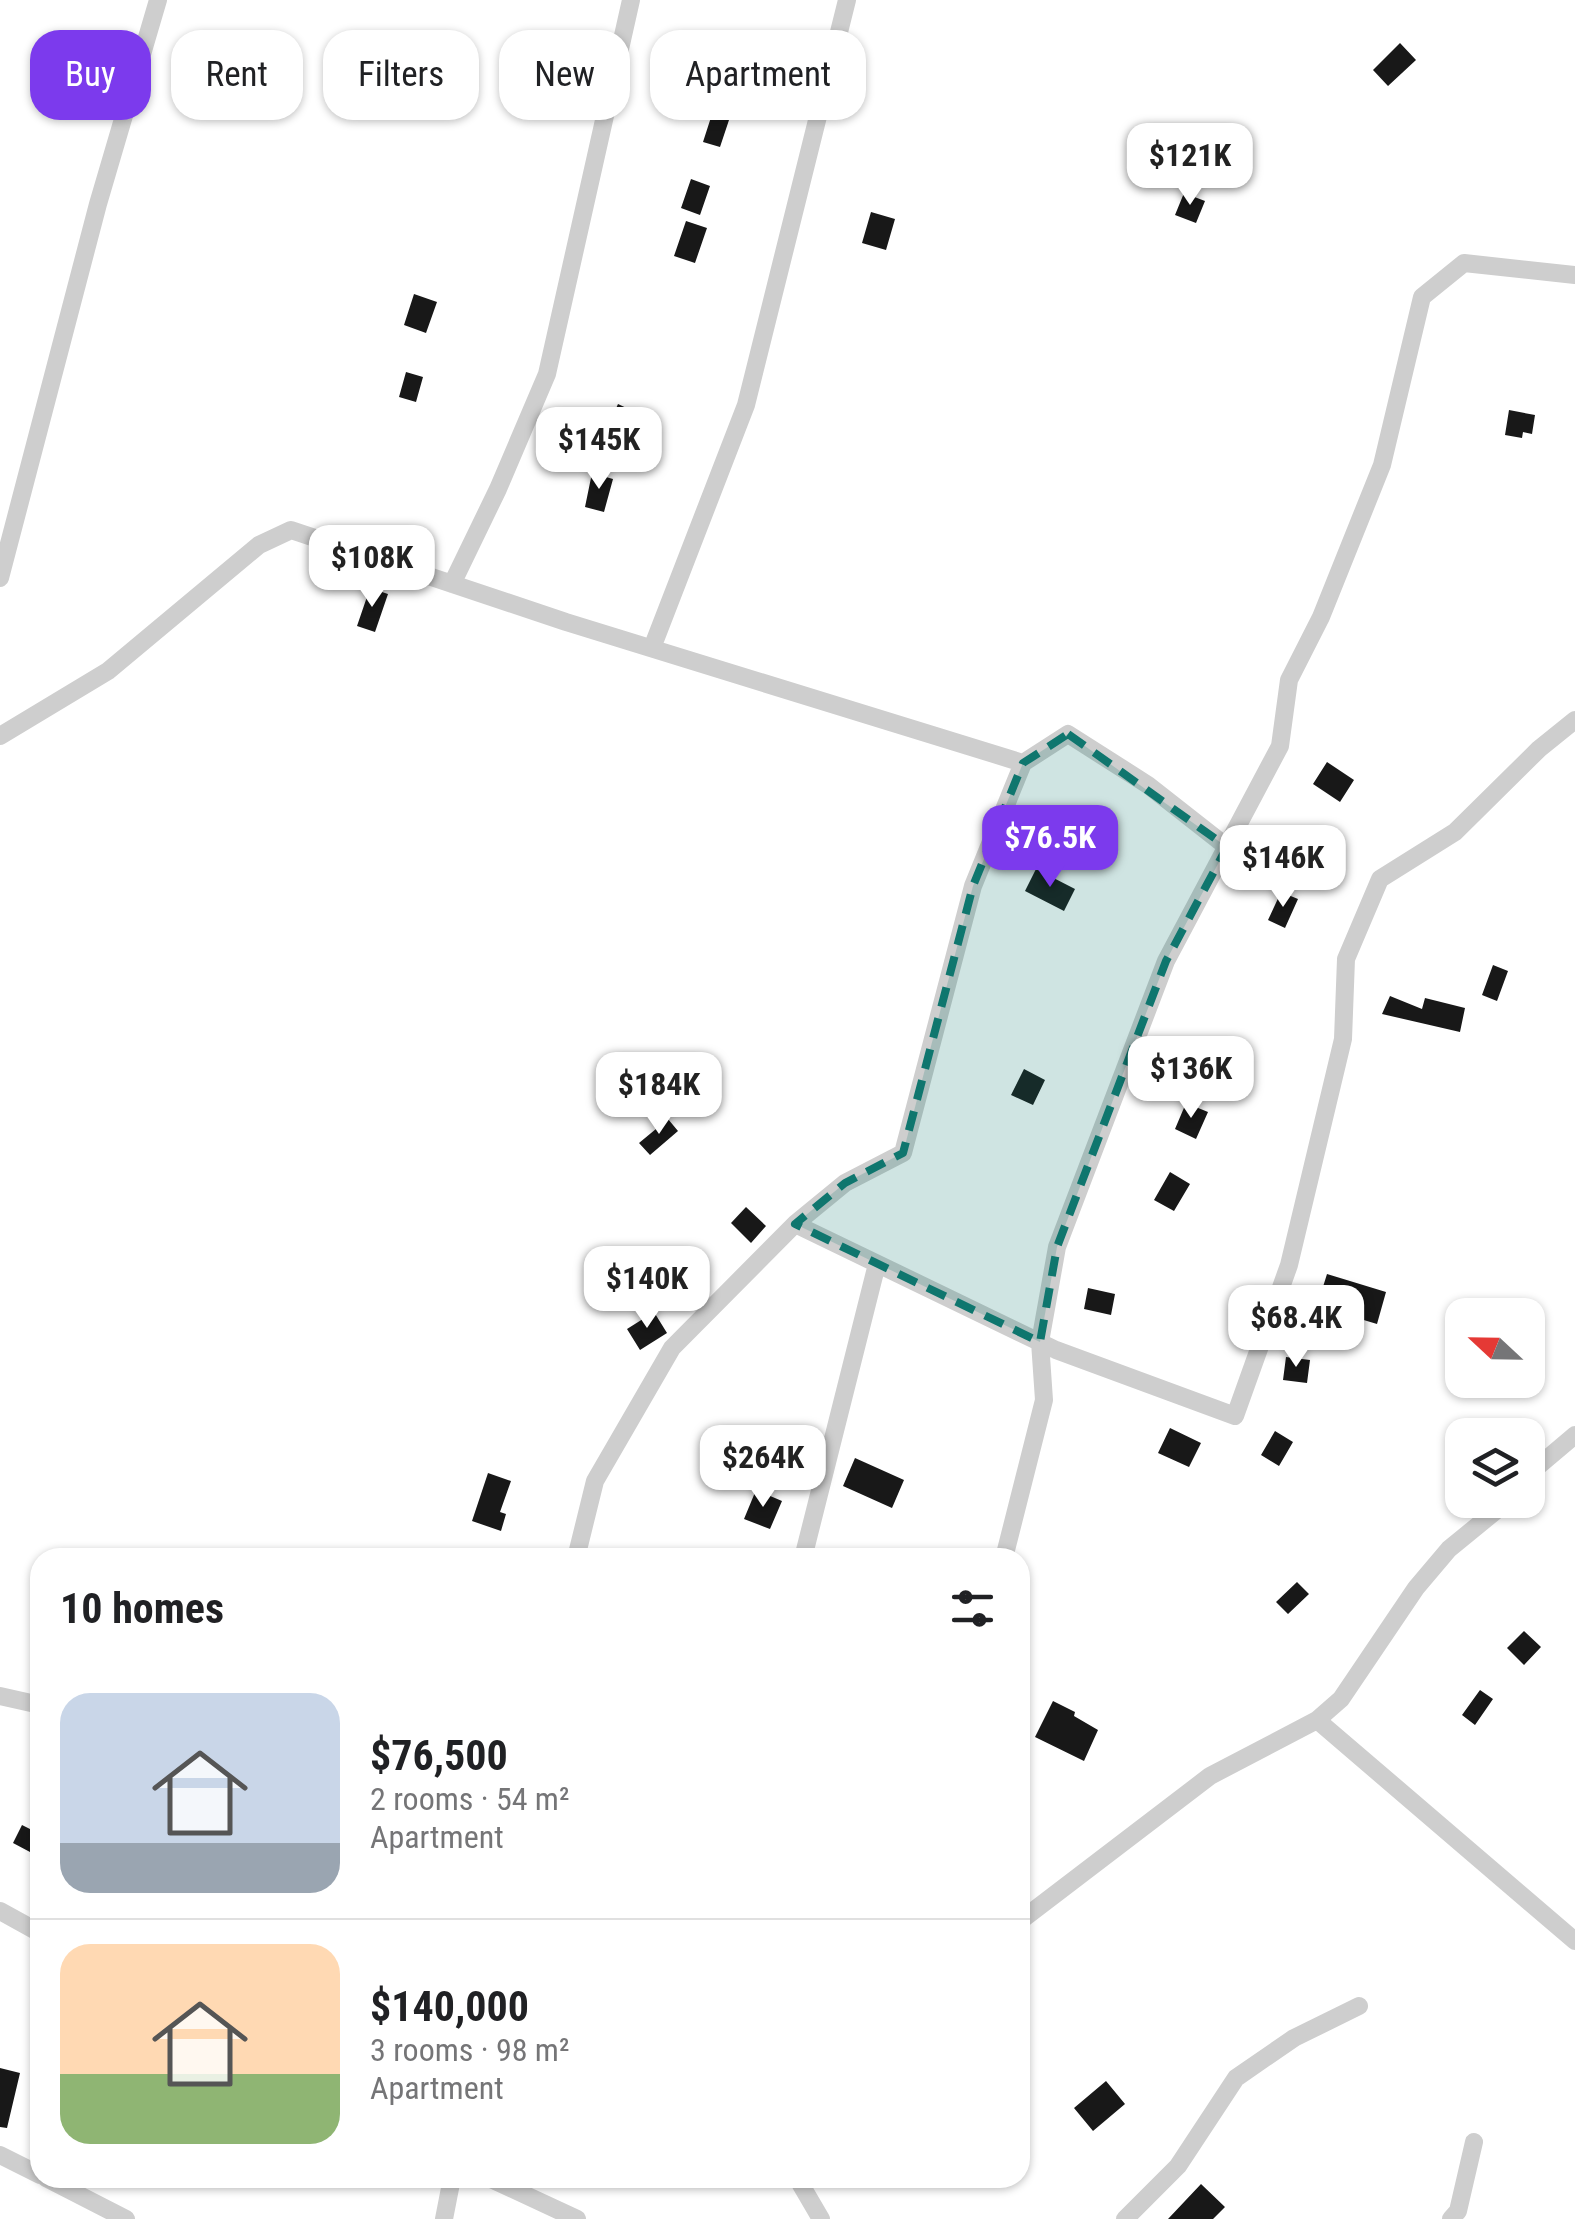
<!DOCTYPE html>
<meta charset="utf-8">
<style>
body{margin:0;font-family:"Roboto Condensed",sans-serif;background:#f2f2f2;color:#202124;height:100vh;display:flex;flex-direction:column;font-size:38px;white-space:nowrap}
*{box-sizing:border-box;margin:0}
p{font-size:32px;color:#757577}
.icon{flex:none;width:55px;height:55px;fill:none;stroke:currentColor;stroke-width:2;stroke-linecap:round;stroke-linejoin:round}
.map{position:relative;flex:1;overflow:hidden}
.details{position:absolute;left:30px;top:1548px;width:1000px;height:640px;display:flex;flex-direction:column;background:#fff;border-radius:30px;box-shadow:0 2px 8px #0004}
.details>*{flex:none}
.top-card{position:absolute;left:30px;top:30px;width:1000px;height:90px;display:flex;gap:20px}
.needle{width:65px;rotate:292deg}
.fabs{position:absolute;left:1445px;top:1298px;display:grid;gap:20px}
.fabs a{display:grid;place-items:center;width:100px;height:100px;border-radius:20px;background:#fff;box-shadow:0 2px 8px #0004;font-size:50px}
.price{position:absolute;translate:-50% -85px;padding:0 22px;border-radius:20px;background:#fff;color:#222;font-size:32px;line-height:65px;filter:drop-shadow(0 2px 5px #0008)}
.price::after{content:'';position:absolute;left:50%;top:60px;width:30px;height:22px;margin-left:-15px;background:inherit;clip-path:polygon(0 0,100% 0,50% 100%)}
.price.on{background:#7c3aed;color:#fff}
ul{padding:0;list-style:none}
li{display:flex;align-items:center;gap:30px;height:250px;padding:0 30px}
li+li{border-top:2px solid #e0e0e0}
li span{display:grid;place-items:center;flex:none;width:280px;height:200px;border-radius:30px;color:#555}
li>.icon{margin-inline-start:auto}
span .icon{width:120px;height:120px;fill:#fffc;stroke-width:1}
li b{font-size:42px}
h2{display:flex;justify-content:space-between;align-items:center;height:120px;padding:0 30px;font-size:42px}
.chip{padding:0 35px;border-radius:30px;background:#fff;box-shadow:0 2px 8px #0004;font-size:35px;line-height:90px}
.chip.on{background:#7c3aed;color:#fff}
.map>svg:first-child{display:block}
.building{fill:#181818}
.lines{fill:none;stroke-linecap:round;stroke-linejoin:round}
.minor{stroke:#cecece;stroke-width:18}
.marked{fill:#0f766e;fill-opacity:0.2;stroke:#0f766e;stroke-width:8;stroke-dasharray:20 12;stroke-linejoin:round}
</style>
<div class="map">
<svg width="1575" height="2219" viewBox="0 0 1575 2219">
<rect width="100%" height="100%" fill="#fff"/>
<!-- building -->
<path class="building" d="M1400 43 1416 60 1388 86 1373 70Z
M787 66 816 74 807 102 779 94Z
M713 111 730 117 720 147 703 142Z
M691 179 710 186 700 215 681 208Z
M1184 193 1205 201 1196 223 1175 215Z
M871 212 895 219 886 250 862 243Z
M686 221 707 228 695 263 674 256Z
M414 294 437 302 426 333 404 325Z
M406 372 423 377 416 402 399 397Z
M618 404 635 412 622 440 605 433Z
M1509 410 1535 415 1532 434 1523 432 1522 438 1505 435Z
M592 473 613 479 604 512 585 507Z
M370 588 388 594 375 632 357 626Z
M1327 762 1354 780 1340 802 1313 784Z
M1036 869 1075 889 1064 911 1025 891Z
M1281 892 1298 899 1285 928 1268 920Z
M1493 965 1508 971 1497 1001 1482 995Z
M1390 996 1422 1009 1425 998 1465 1008 1460 1032 1382 1014Z
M1024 1069 1045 1080 1033 1105 1011 1095Z
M1186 1103 1208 1112 1196 1139 1175 1129Z
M668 1119 678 1131 650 1155 639 1143Z
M1170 1172 1190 1184 1174 1211 1154 1200Z
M746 1207 766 1226 751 1243 731 1223Z
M1327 1274 1386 1292 1377 1324 1317 1306Z
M1088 1288 1115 1294 1111 1315 1084 1309Z
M654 1312 667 1333 640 1350 627 1329Z
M1286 1357 1310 1360 1307 1383 1283 1380Z
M1170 1428 1201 1443 1189 1467 1158 1453Z
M1275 1431 1293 1442 1279 1466 1261 1455Z
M731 1436 766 1455 751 1482 716 1464Z
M855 1458 904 1480 892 1508 843 1486Z
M488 1473 511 1481 500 1512 506 1514 501 1531 472 1521Z
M756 1490 782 1501 770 1529 744 1519Z
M1297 1582 1309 1594 1288 1614 1276 1602Z
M1524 1631 1541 1647 1524 1665 1507 1648Z
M1480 1690 1493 1699 1475 1725 1462 1715Z
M1053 1701 1075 1712 1074 1716 1098 1730 1084 1761 1035 1737Z
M22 1825 40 1834 30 1852 13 1843Z
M0 2068 20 2073 7 2128 0 2127Z
M1106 2081 1125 2104 1093 2131 1074 2108Z
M1201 2184 1225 2207 1213 2219H1168Z"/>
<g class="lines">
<!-- minor -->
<path class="minor" d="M0 578 98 204 158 0
M452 584 498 489 547 374 631 0
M652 648 746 405 847 0
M0 736 108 671 259 545 291 530 566 622 1023 763 973 886 903 1153 845 1183 795 1224
M1023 763 1068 734 1148 785 1227 847
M1528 1481 1536 1468 1575 1435
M576 1558 595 1481 672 1348 795 1224 1056 1350 1235 1416 1289 1265 1343 1039 1346 959 1380 879 1455 832 1539 749 1575 720
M803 1558 877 1264
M1004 1558 1044 1400 1040 1342 1057 1247 1166 961 1280 746 1289 680 1321 617 1382 465 1422 297 1464 263 1575 275
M0 1696 40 1705
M1317 1720 1575 1941
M0 1911 40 1933
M1020 1921 1210 1776 1317 1720 1341 1699 1416 1588 1449 1549 1509 1500
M0 2155 40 2175
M46 2178 126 2219
M489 2178 577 2219
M797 2178 821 2219
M444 2219 452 2178
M1125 2219 1178 2166 1236 2078 1294 2038 1359 2006
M1451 2219 1458 2211 1474 2142"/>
</g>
<!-- marked area -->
<path class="marked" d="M1068 734 1227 847 1166 961 1057 1247 1040 1342 795 1224 845 1183 903 1153 973 886 1023 763Z"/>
</svg>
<div class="fabs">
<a><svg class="needle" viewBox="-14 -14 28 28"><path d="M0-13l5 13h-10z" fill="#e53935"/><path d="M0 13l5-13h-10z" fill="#757577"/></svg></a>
<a><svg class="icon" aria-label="layers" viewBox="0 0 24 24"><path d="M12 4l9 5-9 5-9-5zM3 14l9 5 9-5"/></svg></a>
</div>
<b class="price" style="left:1190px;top:208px">$121K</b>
<b class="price" style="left:599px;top:492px">$145K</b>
<b class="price" style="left:372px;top:610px">$108K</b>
<b class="price on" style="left:1050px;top:890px">$76.5K</b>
<b class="price" style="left:1283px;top:910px">$146K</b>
<b class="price" style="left:1191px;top:1121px">$136K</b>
<b class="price" style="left:659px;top:1137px">$184K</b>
<b class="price" style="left:647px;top:1331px">$140K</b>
<b class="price" style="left:1296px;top:1370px">$68.4K</b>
<b class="price" style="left:763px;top:1510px">$264K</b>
<div class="top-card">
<a class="chip on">Buy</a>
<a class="chip">Rent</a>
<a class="chip">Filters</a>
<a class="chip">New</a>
<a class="chip">Apartment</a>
</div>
<section class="details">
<h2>10 homes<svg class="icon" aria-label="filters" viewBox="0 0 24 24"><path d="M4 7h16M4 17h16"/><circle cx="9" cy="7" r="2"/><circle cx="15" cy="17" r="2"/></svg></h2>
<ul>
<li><span style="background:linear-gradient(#c9d6e8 75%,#9aa5b1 0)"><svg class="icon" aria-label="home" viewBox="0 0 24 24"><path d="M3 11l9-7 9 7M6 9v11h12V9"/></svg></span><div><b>$76,500</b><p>2 rooms · 54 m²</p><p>Apartment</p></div></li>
<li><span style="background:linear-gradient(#ffd9b3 65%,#8fb573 0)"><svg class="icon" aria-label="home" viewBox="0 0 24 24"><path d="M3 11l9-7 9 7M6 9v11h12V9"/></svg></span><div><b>$140,000</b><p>3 rooms · 98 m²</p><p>Apartment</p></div></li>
</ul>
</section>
</div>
